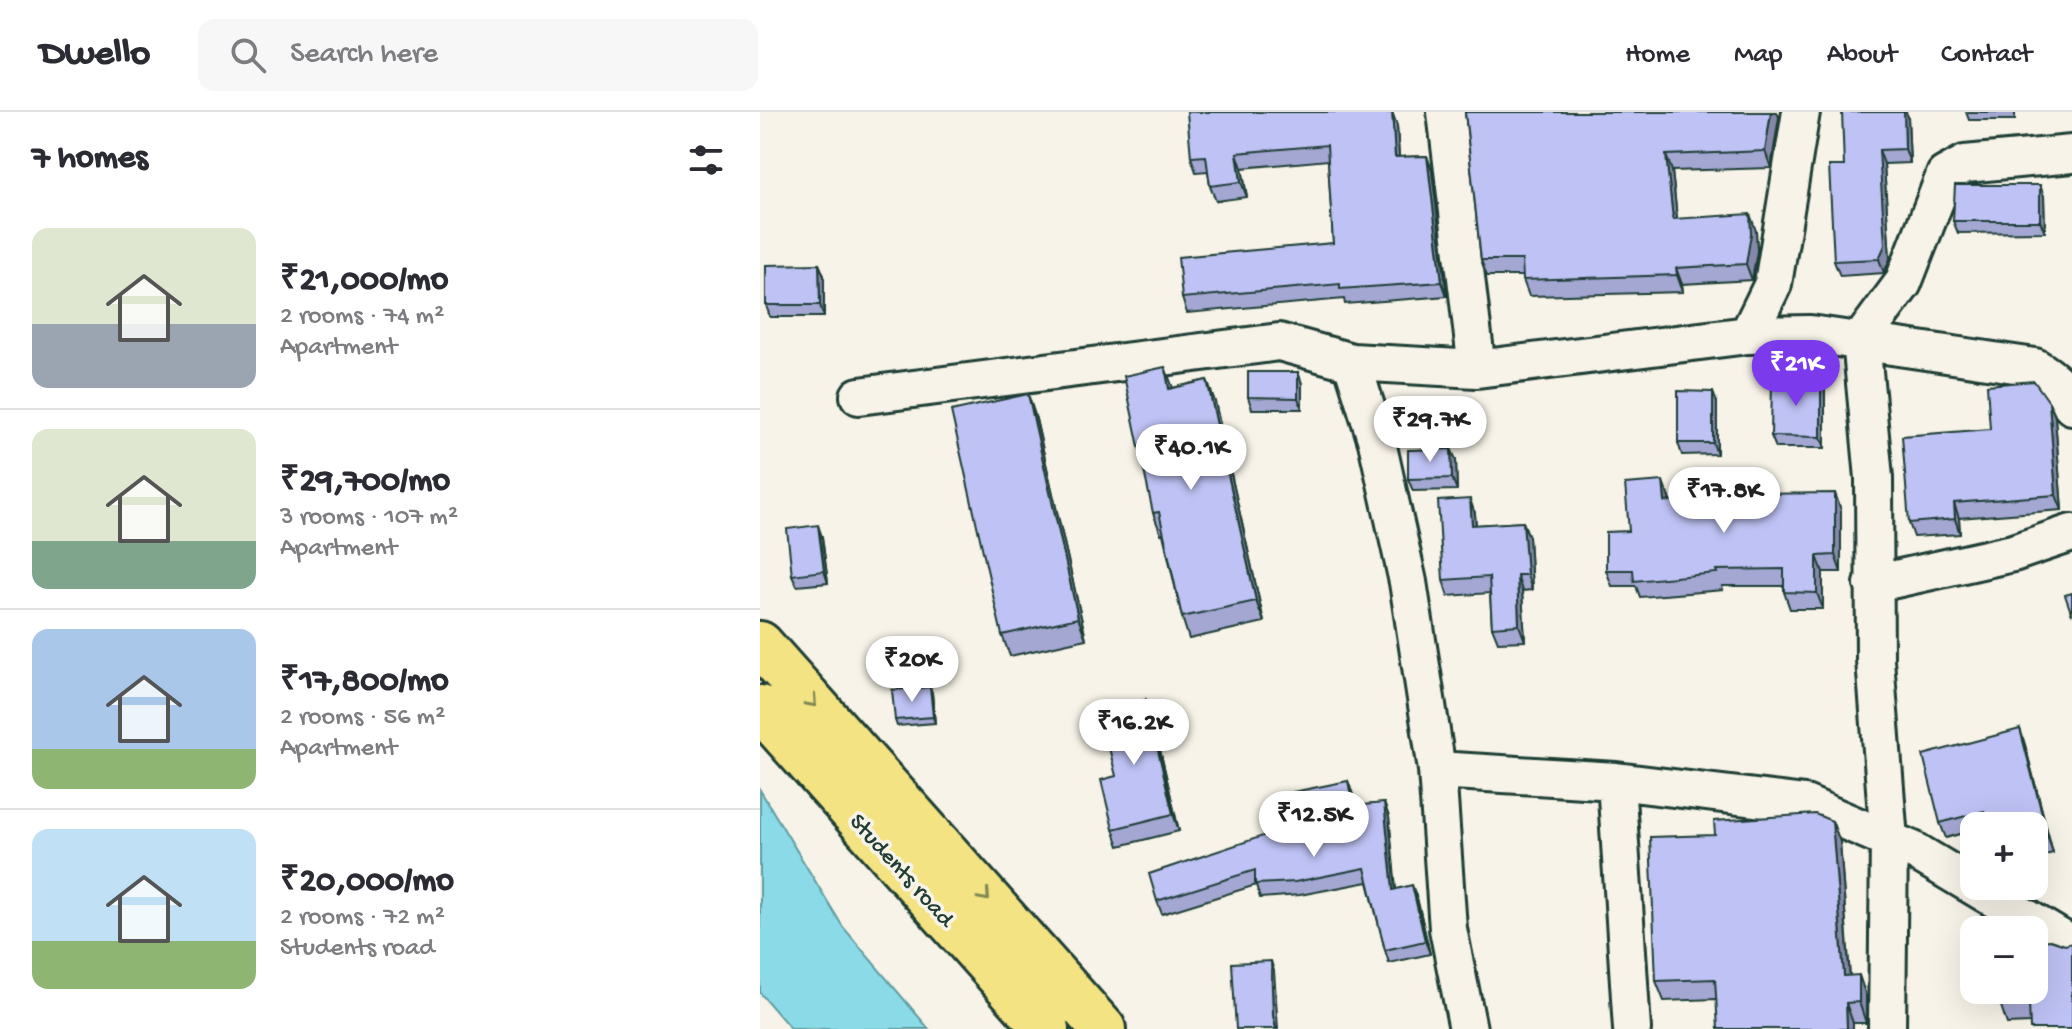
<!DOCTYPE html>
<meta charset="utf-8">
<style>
body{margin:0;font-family:"Gochi Hand",sans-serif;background:#f7f7f7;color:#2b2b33;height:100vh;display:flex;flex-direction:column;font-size:30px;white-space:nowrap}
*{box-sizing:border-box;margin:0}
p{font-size:26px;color:#7c7c81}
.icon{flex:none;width:44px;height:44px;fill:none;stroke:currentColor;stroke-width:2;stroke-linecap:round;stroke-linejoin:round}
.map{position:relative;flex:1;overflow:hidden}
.details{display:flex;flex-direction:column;background:#fff;width:760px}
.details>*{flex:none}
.fabs{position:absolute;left:1200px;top:700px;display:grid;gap:16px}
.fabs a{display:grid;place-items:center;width:88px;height:88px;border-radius:16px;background:#fff;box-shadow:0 8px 32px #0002;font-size:40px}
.price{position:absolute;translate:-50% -68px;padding:0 18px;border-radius:28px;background:#fff;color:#222;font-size:26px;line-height:52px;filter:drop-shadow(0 2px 4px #0008)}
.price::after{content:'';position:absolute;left:50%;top:48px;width:24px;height:18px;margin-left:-12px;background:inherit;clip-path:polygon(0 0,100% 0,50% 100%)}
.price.selected{background:#7c3aed;color:#fff}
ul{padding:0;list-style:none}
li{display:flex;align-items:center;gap:24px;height:200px;padding:0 32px}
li+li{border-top:2px solid #e1e1e2}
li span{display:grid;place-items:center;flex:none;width:224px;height:160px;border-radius:16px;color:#555}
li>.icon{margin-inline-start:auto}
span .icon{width:96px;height:96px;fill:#fffc;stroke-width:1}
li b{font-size:34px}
h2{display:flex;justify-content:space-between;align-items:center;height:96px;padding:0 32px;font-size:34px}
header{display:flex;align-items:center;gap:48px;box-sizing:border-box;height:112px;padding:0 40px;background:#fff;border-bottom:2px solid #e1e1e2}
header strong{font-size:38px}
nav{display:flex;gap:44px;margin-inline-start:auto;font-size:28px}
.search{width:560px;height:72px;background:#f7f7f7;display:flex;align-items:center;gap:20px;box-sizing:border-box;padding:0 28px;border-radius:16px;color:#7c7c81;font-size:30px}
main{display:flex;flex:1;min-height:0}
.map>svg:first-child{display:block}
.water{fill:#8adae7;stroke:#5f9b9f;stroke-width:2}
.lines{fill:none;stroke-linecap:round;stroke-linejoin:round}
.minor-casing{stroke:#1f3d34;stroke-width:42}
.major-casing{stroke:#1f3d34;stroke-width:50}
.minor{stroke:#f7f3e8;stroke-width:36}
.major{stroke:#f4e382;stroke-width:44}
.wall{fill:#a3a7d2;stroke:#1f3d34;stroke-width:2}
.shaded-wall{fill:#8588ab;stroke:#1f3d34;stroke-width:2}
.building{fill:#bec2f4;stroke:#1f3d34;stroke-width:2}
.oneway{stroke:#7f8857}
.labels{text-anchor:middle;stroke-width:7;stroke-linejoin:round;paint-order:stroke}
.street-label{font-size:24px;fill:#1f3d34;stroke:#f7f3e8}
</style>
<header>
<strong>Dwello</strong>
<div class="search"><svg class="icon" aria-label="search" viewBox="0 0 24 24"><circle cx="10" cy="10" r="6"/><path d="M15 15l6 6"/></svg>Search here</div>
<nav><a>Home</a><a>Map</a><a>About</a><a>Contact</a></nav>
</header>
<main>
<section class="details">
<h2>7 homes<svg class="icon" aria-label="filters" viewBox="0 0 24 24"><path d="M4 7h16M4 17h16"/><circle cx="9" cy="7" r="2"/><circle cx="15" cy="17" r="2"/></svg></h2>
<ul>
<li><span style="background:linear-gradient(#dfe7d0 60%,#9aa5b1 0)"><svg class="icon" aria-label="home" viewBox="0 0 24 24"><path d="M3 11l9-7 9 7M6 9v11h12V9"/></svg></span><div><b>₹21,000/mo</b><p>2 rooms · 74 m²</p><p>Apartment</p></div></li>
<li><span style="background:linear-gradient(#dfe7d0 70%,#7fa58c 0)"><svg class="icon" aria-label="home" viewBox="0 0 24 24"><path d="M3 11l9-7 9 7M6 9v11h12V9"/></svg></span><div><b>₹29,700/mo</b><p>3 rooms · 107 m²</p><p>Apartment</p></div></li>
<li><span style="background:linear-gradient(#a9c7e8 75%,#8fb573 0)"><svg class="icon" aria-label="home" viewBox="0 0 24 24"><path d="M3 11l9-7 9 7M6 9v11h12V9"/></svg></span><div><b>₹17,800/mo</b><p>2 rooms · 56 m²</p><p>Apartment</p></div></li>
<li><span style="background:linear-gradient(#bfe0f5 70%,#8fb573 0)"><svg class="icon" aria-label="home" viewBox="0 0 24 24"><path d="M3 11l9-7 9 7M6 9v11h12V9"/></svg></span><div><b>₹20,000/mo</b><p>2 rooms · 72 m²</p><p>Students road</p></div></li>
</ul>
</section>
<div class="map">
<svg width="1312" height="917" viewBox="0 0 1312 917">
<rect width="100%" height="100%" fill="#f7f3e8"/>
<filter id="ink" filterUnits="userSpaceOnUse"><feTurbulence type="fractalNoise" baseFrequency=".0125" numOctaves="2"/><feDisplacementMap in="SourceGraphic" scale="16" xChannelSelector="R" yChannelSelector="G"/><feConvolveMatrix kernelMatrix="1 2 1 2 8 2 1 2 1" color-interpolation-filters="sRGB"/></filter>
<g filter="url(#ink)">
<!-- water -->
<path class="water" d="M0 678 83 815 169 917H31L0 881Z"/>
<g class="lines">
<defs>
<path id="minor" d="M686 0 717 257
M988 223 1013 172 1041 0
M99 284 519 230 592 250
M1113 472 1253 441 1312 421
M677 658 856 669 1045 692 1153 738 1312 833
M856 669 872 917
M708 917 688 817 677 658 648 470 617 330 592 250 717 257 988 223 1050 222 1275 255C1292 265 1305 276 1312 294
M1127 917 1129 728 1115 548 1114 366 1101 228 1143 171 1185 63 1205 52 1312 42"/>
<path id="major" d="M0 532 343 917
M0 596 286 917"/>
</defs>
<!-- minor casing -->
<use href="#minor" class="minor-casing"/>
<!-- major casing -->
<use href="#major" class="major-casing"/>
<!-- minor -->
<use href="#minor" class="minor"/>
<!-- major -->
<use href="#major" class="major"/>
</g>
<!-- wall -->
<path class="wall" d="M632 0 637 14 639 45 667 44 672 59 687 184 585 192 584 187 427 201 422 186 573 131 568 48 482 56 487 85 456 89 450 74 448 59 436 60 431 45 615 1Z
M705 0H1017L1019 5 1011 56 912 59 917 107 996 119 997 139 992 168 922 172 923 180 769 184 763 168V164H727L721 148Z
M1206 0H1255V8H1209Z
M1148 5 1150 51 1124 52 1130 147 1124 161 1080 164 1074 149 1084 54Z
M1284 84 1285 120 1198 121 1193 109Z
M59 152 64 164V205H10L6 193Z
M405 255 412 276 447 268 455 290 504 510 429 527 422 505 403 422H401L393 401Z
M538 260 542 272V297H492L488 285Z
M1065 279V336H1016L1011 324Z
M957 291V342L922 343 918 331Z
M275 303 326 527 250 544 242 523Z
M1295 305 1302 398 1199 406 1200 422 1154 425 1149 411 1230 317Z
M691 337 696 348 697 378 653 379 648 367Z
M909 386 910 390 1081 398V460H1063V497H1030L1024 480V474H962L963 478 880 485 876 474H852L846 458 869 419Z
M715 402 716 413 763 410 769 425 772 478 762 479 765 529 738 530 732 515 730 481 688 484 683 468Z
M62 425 68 471 37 474 32 463Z
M170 575 172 581 175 611 137 614 135 608Z
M386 588 392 604 419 719 359 734 353 717Z
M1260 617 1265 633 1293 741 1274 746V714H1214V718L1186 726 1180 711Z
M588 669 593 683 595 694 624 691 629 705 636 777 657 786 670 842 629 851 625 838 608 770 540 783 500 786 496 773 402 802 397 789 542 711Z
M1072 709 1080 730 1090 864 1106 884V911H1093L956 887 904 889 896 869 955 723Z
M1274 878 1270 911 1247 912 1240 891Z"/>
<!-- shaded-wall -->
<path class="shaded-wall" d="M632 0 637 14 640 59 635 45Z
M1011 0H1017L1019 5 1011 56 1005 39Z
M1144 0H1146L1148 5 1150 51 1145 37Z
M1119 38 1124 52 1130 147 1124 161 1119 147Z
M477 41 482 56 487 85 481 70Z
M906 43 912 59 919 124 913 107Z
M667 44 672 59 687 184 682 170Z
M1280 73 1284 84 1285 120 1280 109Z
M990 102 996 119 997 139 992 168 986 152Z
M59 152 64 164V205L60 193Z
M916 156 922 172 923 180 917 163Z
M405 255 413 276 409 277Z
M538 260 542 272V297L538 286Z
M1061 267 1065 279V336L1061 325Z
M447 268 455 290 504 510 496 489Z
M953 280 957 291V342L953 331Z
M268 282 275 303 326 527 318 506Z
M1289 290 1295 305 1302 398 1296 383Z
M691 337 696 348 697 378 692 366Z
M903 369 909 386 911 407 905 390Z
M1075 381 1081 398V460L1075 443Z
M710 387 715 402 717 428 712 413Z
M1194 391 1199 406 1200 422 1195 407Z
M763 410 769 425 772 478 767 463Z
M58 413 62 425 68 471 64 459Z
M1057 444 1063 460V497L1057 481Z
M757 463 762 479 765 529 759 513Z
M170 575 172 581 175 611 173 605Z
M386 588 392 604 419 719 413 702Z
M1260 617 1265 633 1293 741 1288 725Z
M588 669 593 683 598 708 593 694Z
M624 691 629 705 637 791 633 778Z
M1072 709 1080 730 1091 884 1084 864Z
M652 773 657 786 670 842 665 829Z
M511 849 514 859 518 917H516L513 904Z
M1099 863 1106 884V911L1099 890Z
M1086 891 1093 911V917H1087Z"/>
<!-- building -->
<path class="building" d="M427 0H611V2L632 0 635 45 667 44 682 170 580 177V172L422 186 418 145 573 131 567 33 477 41 481 70 450 74 446 44 431 45Z
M705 0H1011L1005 39 906 43 913 107 990 102 991 122 986 152 916 156 917 163 763 168 762 148H721Z
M1082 0H1144L1145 37 1119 38 1125 133 1119 147 1074 149 1069 54H1084Z
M1195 73H1280V109H1193Z
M59 152 60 193H6V153Z
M405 255 409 277 447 268 496 489 422 505 399 400 393 401 364 264Z
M488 260H538V286L488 285Z
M1012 267H1061V325L1011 324Z
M1274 269 1289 290 1296 383 1194 391 1195 407 1149 411 1142 324 1230 317 1227 273Z
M918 279 953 280V331H918Z
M268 282 318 506 242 523 191 299Z
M691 337 692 366 648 367V338Z
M903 369 905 390 973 382 1075 381V443L1057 444V481L1024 480V457L956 458 957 461 874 469 873 458H846V420L869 419 865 372Z
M710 387 712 413 763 410 767 463H757L759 513 732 515 729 465 683 468 678 389Z
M58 413 64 459 32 463 27 417Z
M1312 481V503L1305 483Z
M170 575 173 605 135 608 132 578Z
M386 588 413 702 353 717 341 668 356 664 340 599Z
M1260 617 1288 725 1274 729V714H1227L1224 699 1180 711 1163 643Z
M588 669 593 694 624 691 633 778 652 773 665 829 625 838 605 756 535 770 495 772V758L397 789 389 762 542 711 533 680Z
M1055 702 1072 709 1084 864 1099 863V890L1086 891 1087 917H958L955 867 896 869 890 725 955 723 954 709Z
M1290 828 1305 833 1312 831V917H1270L1269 890 1240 891 1239 878H1274V829Z
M511 849 513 904 516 917H476L472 851Z"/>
<!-- one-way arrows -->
<defs><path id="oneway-chevron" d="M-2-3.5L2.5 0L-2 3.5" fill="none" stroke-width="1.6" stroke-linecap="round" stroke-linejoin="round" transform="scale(2)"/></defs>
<g class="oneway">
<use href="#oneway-chevron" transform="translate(52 590) rotate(48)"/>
<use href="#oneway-chevron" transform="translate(225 784) rotate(48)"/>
</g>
</g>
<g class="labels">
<!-- street labels -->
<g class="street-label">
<text transform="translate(143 757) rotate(48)" y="8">Students road</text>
</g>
</g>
</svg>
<div class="fabs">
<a>+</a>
<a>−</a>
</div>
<b class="price selected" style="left:1036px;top:296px">₹21K</b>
<b class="price" style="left:670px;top:352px">₹29.7K</b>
<b class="price" style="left:431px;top:380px">₹40.1K</b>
<b class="price" style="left:964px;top:423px">₹17.8K</b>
<b class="price" style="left:152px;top:592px">₹20K</b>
<b class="price" style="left:374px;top:655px">₹16.2K</b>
<b class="price" style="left:554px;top:747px">₹12.5K</b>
</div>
</main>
